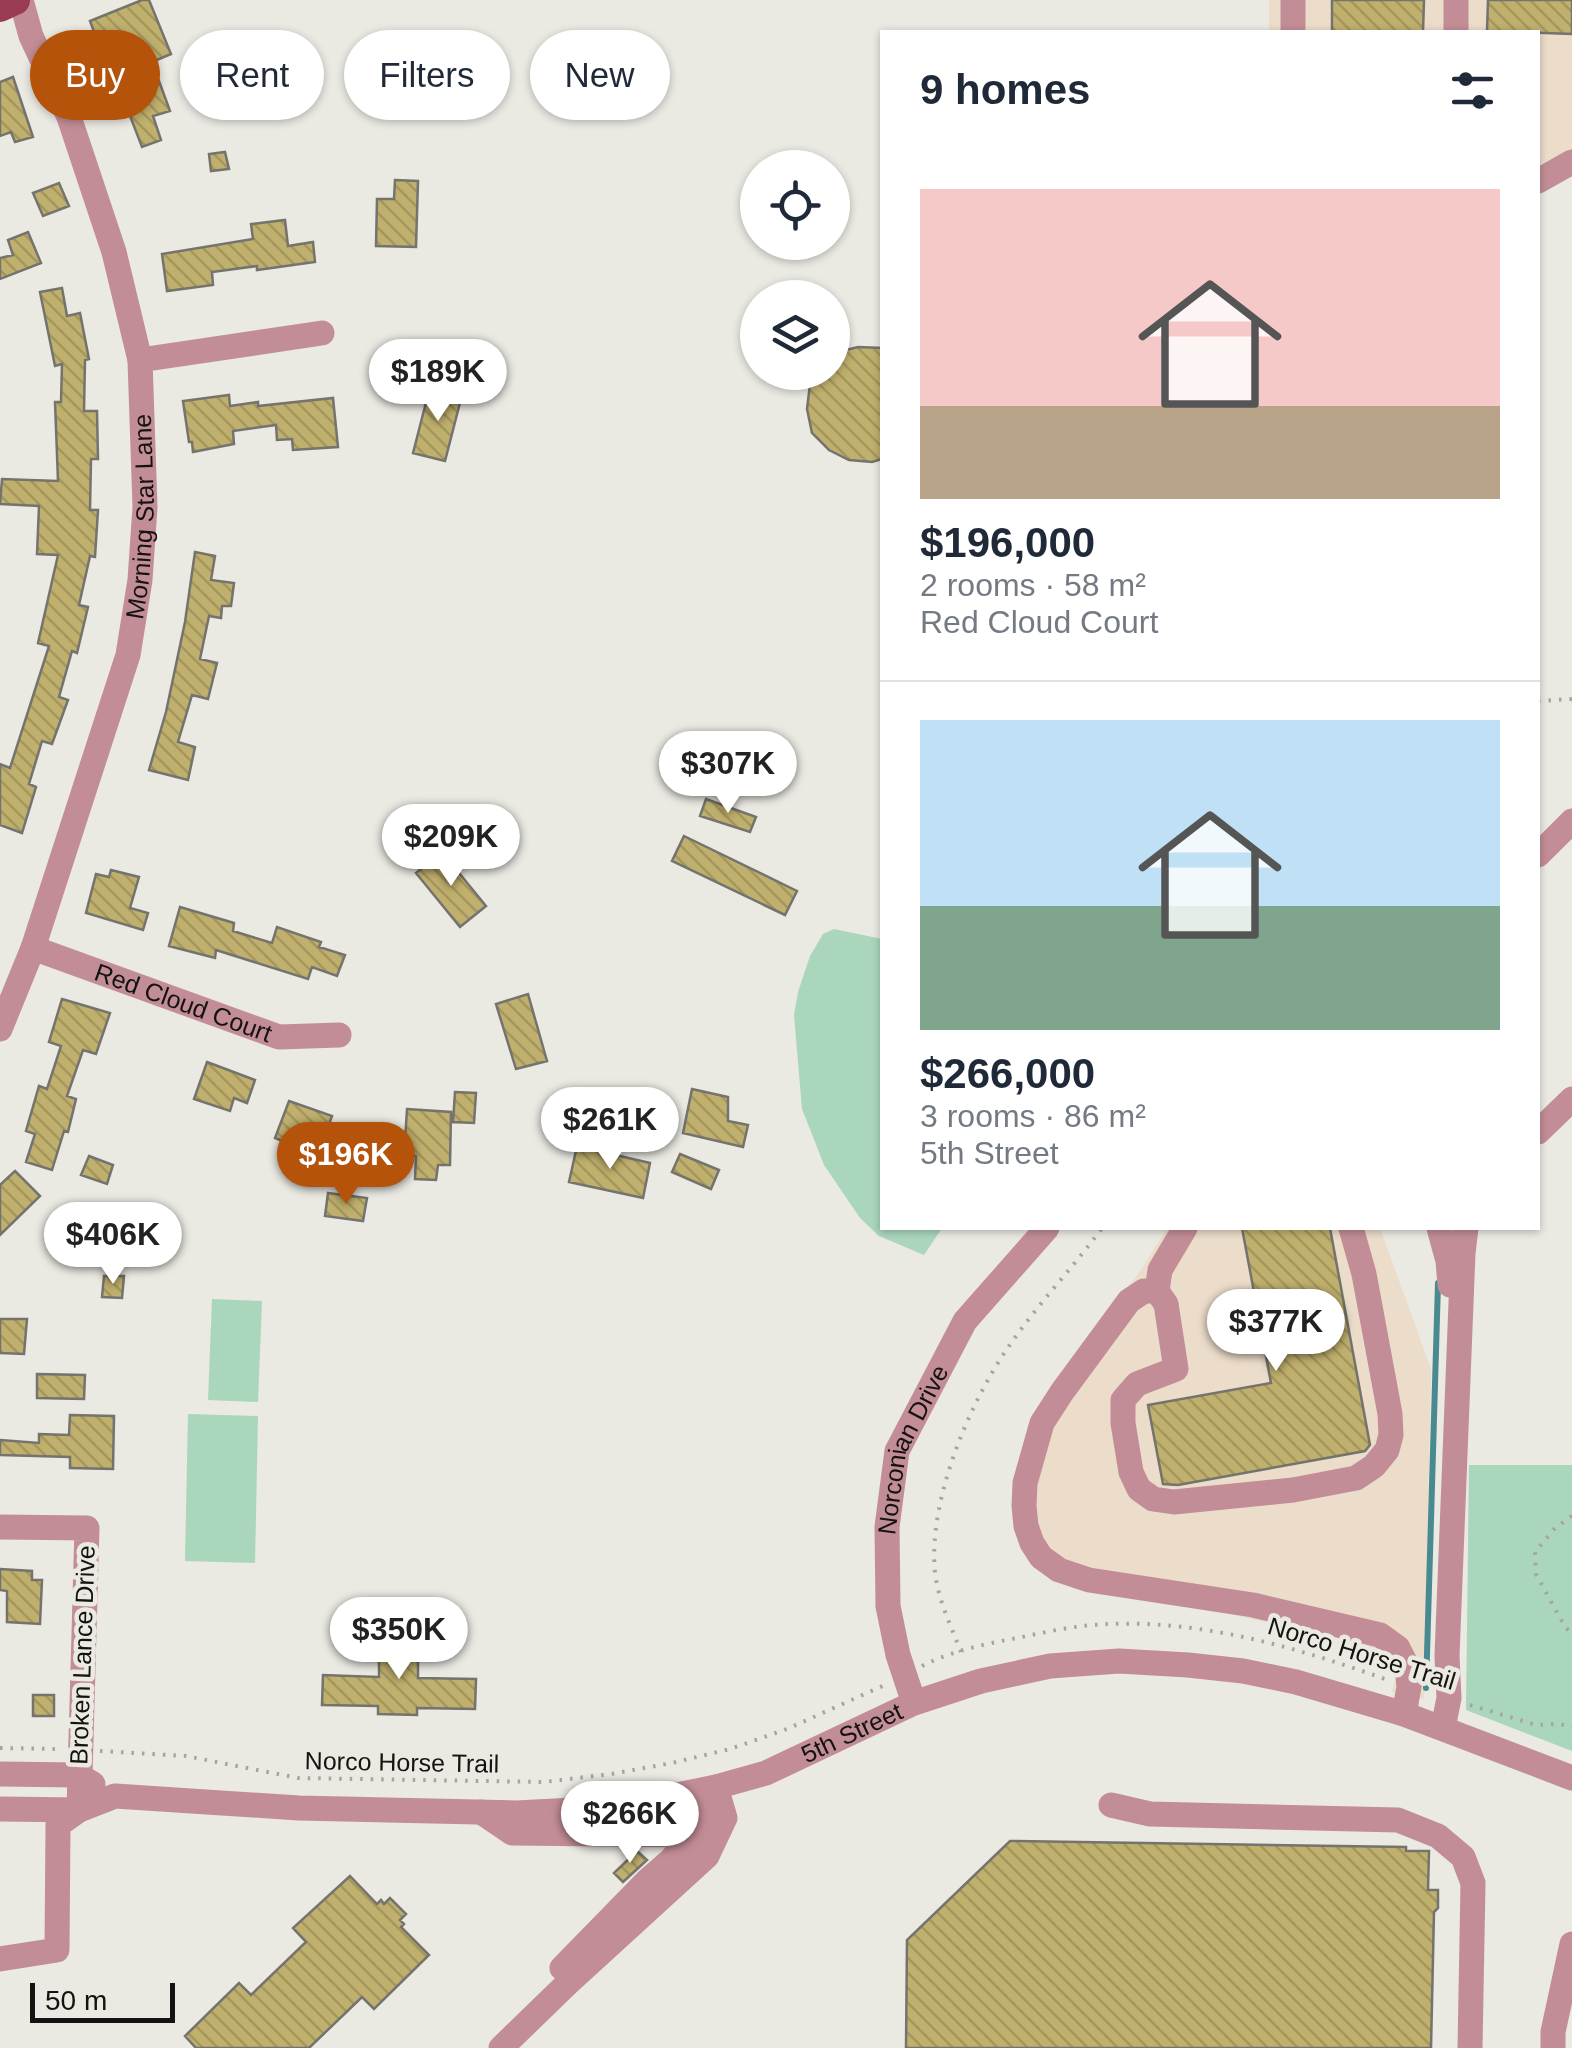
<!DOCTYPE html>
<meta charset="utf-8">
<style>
body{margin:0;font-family:Helvetica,sans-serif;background:#f6f6f7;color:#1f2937;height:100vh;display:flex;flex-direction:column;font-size:38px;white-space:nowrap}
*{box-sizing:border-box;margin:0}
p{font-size:32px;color:#747a83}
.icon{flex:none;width:55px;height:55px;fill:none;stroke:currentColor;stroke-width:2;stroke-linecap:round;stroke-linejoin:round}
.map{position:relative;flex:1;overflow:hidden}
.drawer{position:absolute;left:880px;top:30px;width:660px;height:1200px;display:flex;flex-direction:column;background:#fff;border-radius:0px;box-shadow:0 2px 8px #0004}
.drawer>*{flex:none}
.hud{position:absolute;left:30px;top:30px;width:700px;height:90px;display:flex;gap:20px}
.tools{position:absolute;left:740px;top:150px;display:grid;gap:20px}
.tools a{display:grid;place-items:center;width:110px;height:110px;border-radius:50%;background:#fff;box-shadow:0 2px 8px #0004;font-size:50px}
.scale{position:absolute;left:30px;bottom:25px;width:145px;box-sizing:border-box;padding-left:10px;border:5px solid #141311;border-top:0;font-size:28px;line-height:35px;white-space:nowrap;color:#141311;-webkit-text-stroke:8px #eae9e2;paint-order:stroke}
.price{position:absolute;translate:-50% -85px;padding:0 22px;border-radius:35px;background:#fff;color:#222;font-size:32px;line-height:65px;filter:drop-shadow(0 2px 5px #0008)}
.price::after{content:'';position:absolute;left:50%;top:60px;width:30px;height:22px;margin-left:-15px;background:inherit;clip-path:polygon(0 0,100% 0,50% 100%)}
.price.active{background:#b45309;color:#fff}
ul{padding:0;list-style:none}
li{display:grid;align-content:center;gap:20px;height:530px;padding:0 40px}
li+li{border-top:2px solid #e0e1e3}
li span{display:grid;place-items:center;height:310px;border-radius:0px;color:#555}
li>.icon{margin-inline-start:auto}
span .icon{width:180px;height:180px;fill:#fffc;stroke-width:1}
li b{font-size:42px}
h2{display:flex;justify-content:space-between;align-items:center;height:120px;padding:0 40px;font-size:42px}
.tag{padding:0 35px;border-radius:45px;background:#fff;box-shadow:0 2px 8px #0004;font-size:35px;line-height:90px}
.tag.active{background:#b45309;color:#fff}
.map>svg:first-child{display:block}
.commercial{fill:#ecdcca}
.green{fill:#aad6bc}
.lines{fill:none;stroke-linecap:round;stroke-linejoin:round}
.stream{stroke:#498990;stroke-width:6}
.building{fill:url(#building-back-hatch);stroke:#74736e;stroke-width:2.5}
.path{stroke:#a5a49f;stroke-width:4;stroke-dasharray:2.5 8;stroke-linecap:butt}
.minor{stroke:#c28d96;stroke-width:25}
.major{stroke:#983b53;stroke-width:30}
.labels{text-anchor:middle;stroke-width:9;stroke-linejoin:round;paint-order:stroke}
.street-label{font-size:25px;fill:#141311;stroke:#eae9e2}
</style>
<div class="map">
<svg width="1572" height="2048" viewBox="0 0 1572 2048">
<defs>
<pattern id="building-back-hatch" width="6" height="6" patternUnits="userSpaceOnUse" patternTransform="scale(2.5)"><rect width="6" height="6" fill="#c0b06d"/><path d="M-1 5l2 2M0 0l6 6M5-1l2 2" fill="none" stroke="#a4965d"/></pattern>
</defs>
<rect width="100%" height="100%" fill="#eae9e2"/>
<!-- commercial -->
<path class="commercial" d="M1269 0H1572V150L1538 165V32H1269Z
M1167 1228H1380L1431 1369 1424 1699 1392 1692 1396 1675 1389 1663 1360 1642 1173 1602 1037 1564 1020 1459 1094 1332 1141 1270Z"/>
<!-- green -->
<path class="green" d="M834 929 882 939V1228H942L924 1255 879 1236 860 1218 824 1165 802 1109 794 1015 798 992 810 956 823 934Z
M212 1299 262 1301 258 1402 208 1400Z
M188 1414 258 1416 255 1563 185 1561Z
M1469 1465H1572V1751L1466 1710Z"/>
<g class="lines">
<!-- stream -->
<path class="stream" d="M1426 1688 1438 1283"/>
</g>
<!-- building -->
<path class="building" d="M142 0H149L171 54 152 62 170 111 153 116 161 140 142 147 115 77 106 80 96 56 102 53 90 21Z
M1332 0H1424L1423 32H1332Z
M1488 0H1572V34L1487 31Z
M446 53H489L490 80 406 84 405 67 446 68Z
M13 77 33 137 15 142 11 132 0 136V82Z
M225 152 229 169 211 171 209 154Z
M395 180 418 181 416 247 376 246 377 199H394Z
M59 183 69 206 43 216 33 193Z
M285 220 288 246 313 242 315 262 257 270V266L212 272 213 285 167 291 162 254 253 239 251 224Z
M28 232 41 263 0 279V258L13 255 8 240Z
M62 288 67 316 80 313 89 359 85 360 84 411H97L98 459H91L90 510H98L95 557 90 556 79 605 88 607 77 653 72 651 59 697 68 700 52 744 42 741 29 784 36 787 22 833 0 825V764L10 768 49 646 38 643 58 555 37 554 39 506 0 504 2 479 58 481 55 402H61L62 364 55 366 40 292Z
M858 347 882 348V459L872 462 849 460 829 450 812 433 807 409 810 384 818 372H832V357L838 352Z
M430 387 462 395 445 461 413 453Z
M229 395 230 406 258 402V406L333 398 338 447 293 450 292 439 277 440 276 425 233 431 234 444 193 452 192 442H189L183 401Z
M195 552 215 556 211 580 234 583 231 606H222L221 618 209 616 200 659 217 663 208 699 192 695 178 742 195 747 188 780 149 770 166 712 185 622Z
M706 799 756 817 750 832 700 816Z
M684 836 797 891 785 915 672 861Z
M442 852 486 906 460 927 416 873Z
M111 870 139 877 130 908 148 913 143 930 86 913 96 874 109 877Z
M180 907 234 923 233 931 272 943 277 927 321 942 319 947 345 955 337 976 312 967 308 979 216 950 215 958 169 946Z
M528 994 547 1061 516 1069 496 1004Z
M62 999 110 1013 96 1054 83 1050 67 1096 76 1099 68 1132 64 1131 52 1170 26 1162 35 1134 26 1131 39 1086 47 1089 61 1046 49 1042Z
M207 1062 255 1080 247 1103 234 1098 230 1111 194 1099Z
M692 1089 728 1097V1121L748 1125 743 1147 683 1133Z
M455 1092 476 1093 474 1123 453 1122Z
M289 1101 332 1116 328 1127 353 1136 346 1159 320 1150 314 1167 285 1157 290 1144 275 1138Z
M407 1109 451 1112 450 1165H438L436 1180 415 1179 416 1156H404Z
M577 1146 650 1163 643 1198 569 1182Z
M680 1154 719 1170 711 1189 672 1172Z
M89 1156 113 1165 107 1184 81 1175Z
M15 1171 40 1196 0 1235V1185Z
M328 1193 367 1198 363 1221 325 1216Z
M1242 1228H1330L1370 1445 1365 1451 1178 1485 1163 1484 1148 1405 1271 1383Z
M104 1276H124L122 1298 102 1297Z
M0 1319H27L24 1354 0 1353Z
M37 1374 85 1375 84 1399 37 1398Z
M70 1415 114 1416 113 1469 70 1468V1457L0 1455V1440L39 1443V1434L69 1435Z
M0 1569 32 1571V1580H42L40 1624 7 1622V1591L0 1590Z
M379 1627 418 1628V1678L476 1679 475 1709 417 1708V1715L378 1714V1706L322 1705 323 1675 379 1677Z
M33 1695H54V1716H33Z
M1010 1841 1406 1847V1851H1429L1428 1890H1438V1908L1434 1912 1431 2048H906L907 1940Z
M637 1851 647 1860 623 1882 614 1873Z
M350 1876 377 1904 381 1900 384 1904 390 1898 406 1914 400 1920 404 1924 401 1927 429 1955 374 2009 362 1997 309 2048H196L185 2036 239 1983 251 1995 306 1942 293 1928Z"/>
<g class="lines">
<!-- path -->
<path class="path" d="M1538 701 1572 699
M1572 1516 1555 1528 1535 1552 1536 1574 1565 1627 1572 1633
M961 1652C951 1626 938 1600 935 1572 928 1502 968 1406 1007 1349 1036 1306 1072 1269 1102 1228
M922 1666C951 1651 985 1644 1017 1638 1042 1633 1067 1627 1093 1625 1192 1617 1293 1646 1385 1679
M1470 1705 1536 1725 1560 1724 1572 1727
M0 1748 60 1749
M100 1751 186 1756 298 1778 544 1782 611 1774 672 1763 730 1749 787 1729 887 1684"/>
<!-- minor -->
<g class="minor">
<path d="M1456 0V32"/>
<path d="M1293 32V0"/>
<path d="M1538 181 1572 162"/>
<path d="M140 360 322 333"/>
<path d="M1538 855 1572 821"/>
<path id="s1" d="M33 948 279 1037 339 1035"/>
<path id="s2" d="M0 1029 33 948 128 655 140 580 145 507 140 360 114 252 69 117 31 36 21 0"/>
<path d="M1538 1132 1572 1099"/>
<path d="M1185 1228 1160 1270 1157 1291 1166 1304 1176 1369 1137 1384 1123 1400V1423L1131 1472 1139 1489 1153 1499 1174 1502 1293 1490 1356 1478 1374 1466 1387 1450 1391 1435 1390 1414 1364 1274 1351 1228"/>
<path d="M1439 1228 1448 1261 1450 1285"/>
<path d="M1157 1291H1144L1129 1301 1062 1392 1042 1423 1025 1483 1024 1506 1026 1526 1032 1543 1041 1557 1059 1570 1089 1580 1253 1605 1380 1635 1398 1648 1407 1666 1409 1687 1404 1714"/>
<path d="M0 1527 87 1528 79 1810 58 1825 57 1950 0 1959"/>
<path id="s3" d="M914 1703 898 1655 888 1606 887 1527 897 1451 965 1321 1047 1228"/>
<path d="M1443 1728 1449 1698 1447 1656 1463 1253 1466 1228"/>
<path d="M0 1774 78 1775 93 1784"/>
<path d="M1111 1805 1150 1814 1398 1820 1438 1836 1463 1857 1473 1883 1470 2048"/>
<path id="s4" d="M0 1809 79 1810 115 1796 299 1808 516 1813 613 1808 716 1787 766 1773 914 1703 981 1681 1050 1666 1119 1661 1188 1665 1243 1671 1296 1682 1404 1714 1572 1778"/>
<path d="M481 1812 512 1833 693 1835"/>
<path d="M562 1968 647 1881 670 1861 693 1835 705 1814 716 1787"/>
<path d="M501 2048 568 1983 707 1856 725 1818 716 1787"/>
<path d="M1553 2048V2032L1572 1944"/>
</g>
<!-- major -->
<path class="major" d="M0 7 15 0"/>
</g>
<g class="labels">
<!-- street labels -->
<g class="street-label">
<text dy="9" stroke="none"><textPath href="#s2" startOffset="535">Morning Star Lane</textPath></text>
<text dy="9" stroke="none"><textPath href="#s1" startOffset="160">Red Cloud Court</textPath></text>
<text dy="9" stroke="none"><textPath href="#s3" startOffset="262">Norconian Drive</textPath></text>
<text transform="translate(1362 1653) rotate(17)" y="9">Norco Horse Trail</text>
<text transform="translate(82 1655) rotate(-88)" y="9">Broken Lance Drive</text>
<text dy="9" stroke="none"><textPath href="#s4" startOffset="868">5th Street</textPath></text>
<text transform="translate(402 1762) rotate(1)" y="9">Norco Horse Trail</text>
</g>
</g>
</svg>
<div class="tools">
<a><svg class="icon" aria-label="locate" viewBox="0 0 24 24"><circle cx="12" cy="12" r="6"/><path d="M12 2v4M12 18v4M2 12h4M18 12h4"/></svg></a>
<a><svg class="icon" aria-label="layers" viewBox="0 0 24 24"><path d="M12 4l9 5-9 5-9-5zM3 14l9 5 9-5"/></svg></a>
</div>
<div class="scale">50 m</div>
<b class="price" style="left:438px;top:424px">$189K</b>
<b class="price" style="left:728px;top:816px">$307K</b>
<b class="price" style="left:451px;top:889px">$209K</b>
<b class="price" style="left:610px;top:1172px">$261K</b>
<b class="price active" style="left:346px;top:1207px">$196K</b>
<b class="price" style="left:113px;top:1287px">$406K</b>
<b class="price" style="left:1276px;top:1374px">$377K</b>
<b class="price" style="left:399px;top:1682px">$350K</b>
<b class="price" style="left:630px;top:1866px">$266K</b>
<div class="hud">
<a class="tag active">Buy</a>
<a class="tag">Rent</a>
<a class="tag">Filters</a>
<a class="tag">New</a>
</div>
<section class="drawer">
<h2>9 homes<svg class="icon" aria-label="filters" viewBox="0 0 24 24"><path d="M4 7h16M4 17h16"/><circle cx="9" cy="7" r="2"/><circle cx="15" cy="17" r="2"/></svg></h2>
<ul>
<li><span style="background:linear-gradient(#f6c9c9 70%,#b9a48a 0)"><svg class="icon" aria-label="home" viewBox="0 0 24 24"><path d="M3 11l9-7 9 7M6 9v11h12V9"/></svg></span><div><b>$196,000</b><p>2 rooms · 58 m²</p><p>Red Cloud Court</p></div></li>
<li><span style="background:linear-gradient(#bfe0f5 60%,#7fa58c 0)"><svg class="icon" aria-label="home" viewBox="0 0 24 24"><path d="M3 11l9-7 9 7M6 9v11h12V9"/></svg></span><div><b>$266,000</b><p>3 rooms · 86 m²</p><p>5th Street</p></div></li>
</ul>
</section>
</div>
